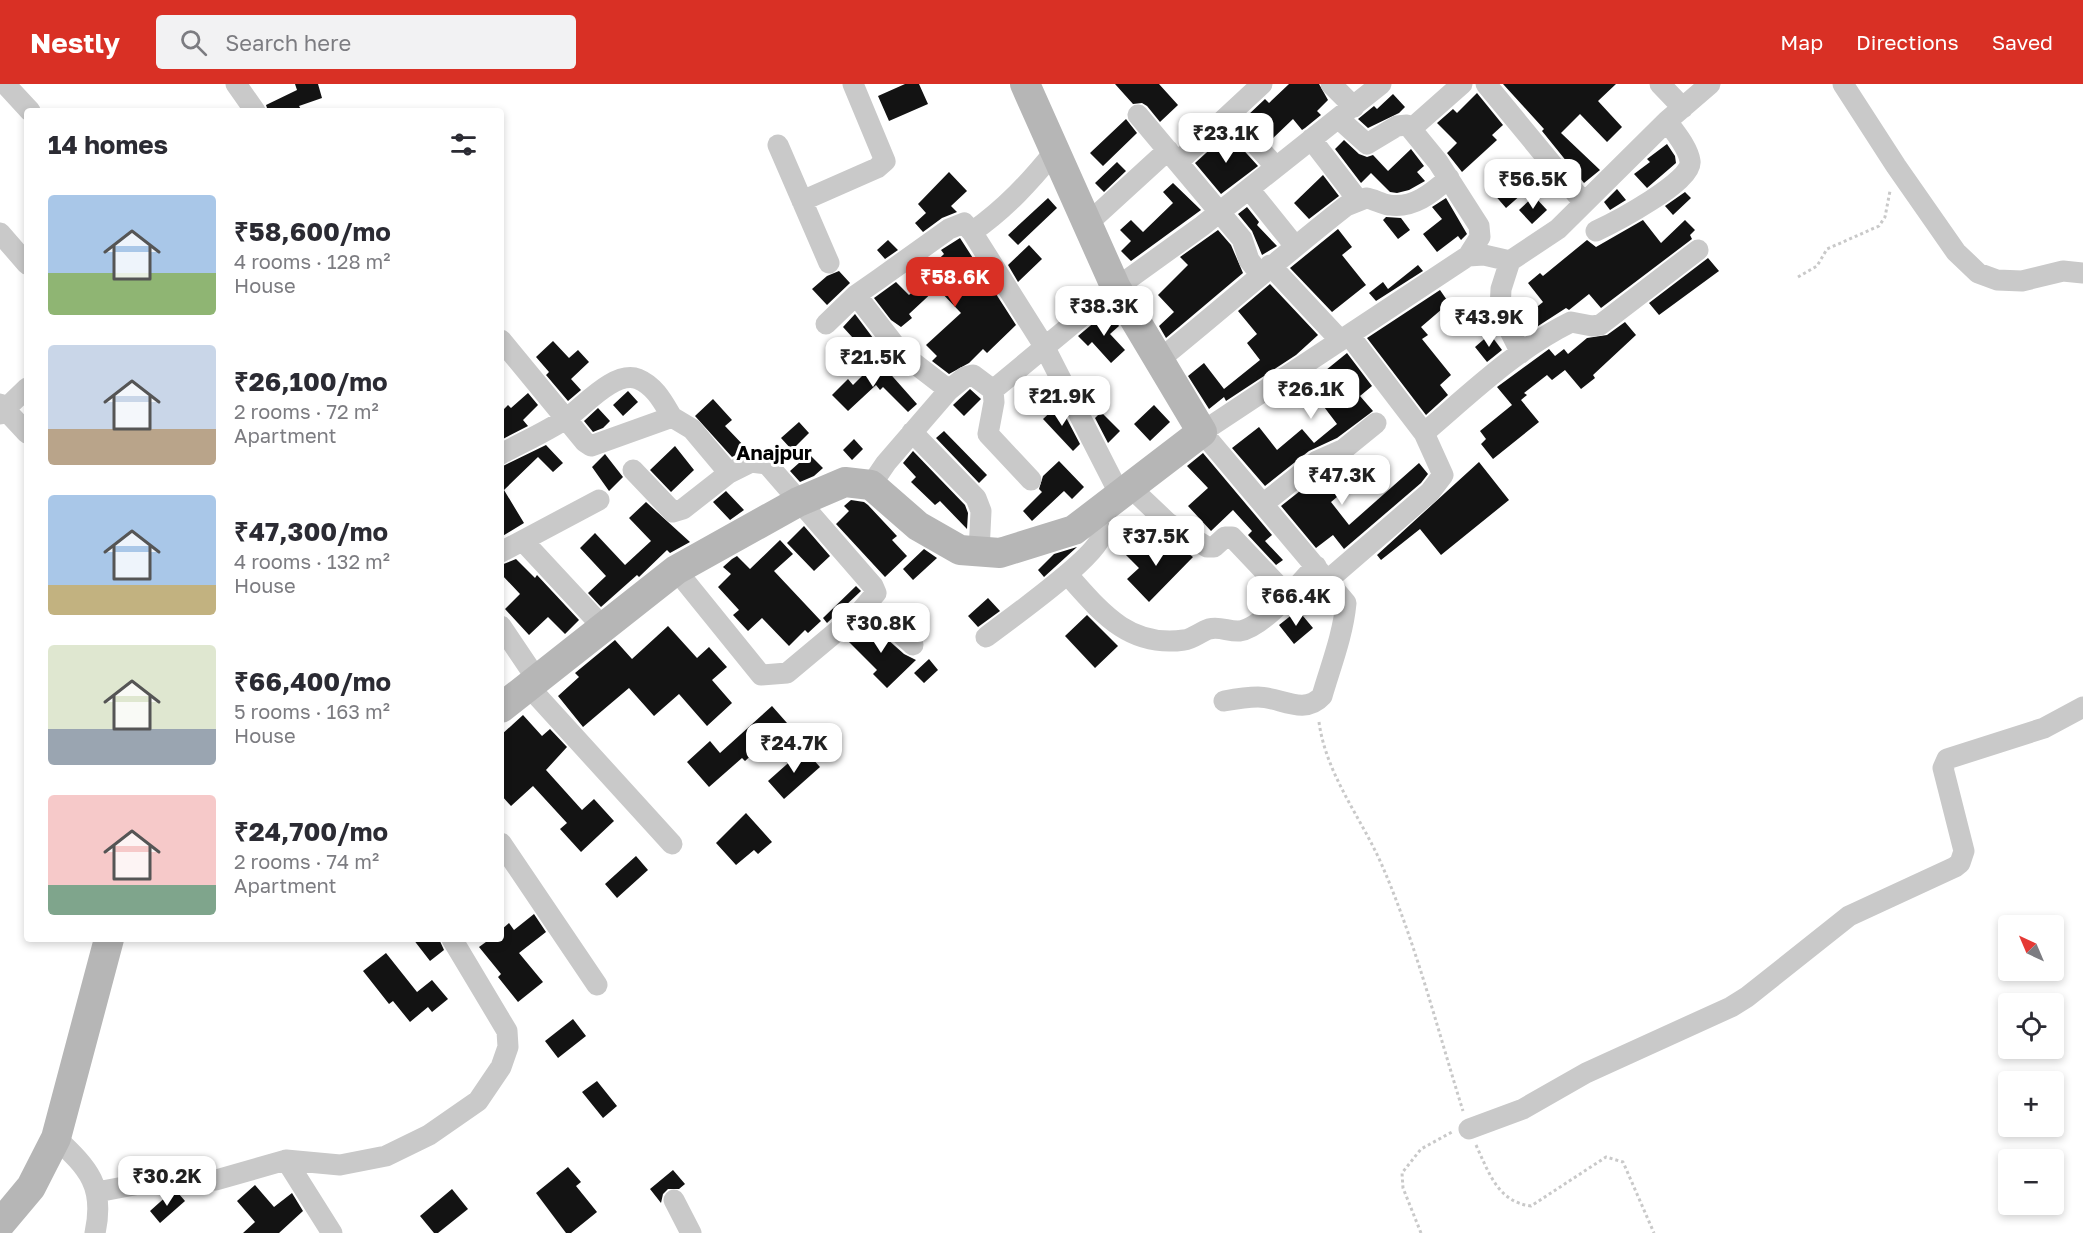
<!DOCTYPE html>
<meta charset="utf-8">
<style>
body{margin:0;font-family:"Golos Text",sans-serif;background:#f2f2f3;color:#2b2b33;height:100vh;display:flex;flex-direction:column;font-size:22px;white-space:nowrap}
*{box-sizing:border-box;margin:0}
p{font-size:20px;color:#7c7c81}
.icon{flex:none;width:33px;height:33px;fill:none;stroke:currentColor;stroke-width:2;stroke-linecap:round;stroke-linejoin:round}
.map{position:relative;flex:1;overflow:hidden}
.side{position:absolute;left:24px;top:24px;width:480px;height:834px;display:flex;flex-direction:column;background:#fff;border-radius:6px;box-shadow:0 3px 9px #0003}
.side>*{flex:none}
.needle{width:39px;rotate:316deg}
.controls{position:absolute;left:1998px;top:831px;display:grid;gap:12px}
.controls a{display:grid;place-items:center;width:66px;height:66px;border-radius:6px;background:#fff;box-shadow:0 3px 9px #0003;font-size:30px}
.price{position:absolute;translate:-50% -51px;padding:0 14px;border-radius:12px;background:#fff;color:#222;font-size:20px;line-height:39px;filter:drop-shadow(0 2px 3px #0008)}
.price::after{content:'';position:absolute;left:50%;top:36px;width:18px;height:14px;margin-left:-9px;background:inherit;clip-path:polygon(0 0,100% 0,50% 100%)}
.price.current{background:#d93025;color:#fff}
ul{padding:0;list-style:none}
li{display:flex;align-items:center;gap:18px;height:150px;padding:0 24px}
li span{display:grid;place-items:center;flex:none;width:168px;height:120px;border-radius:6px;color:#555}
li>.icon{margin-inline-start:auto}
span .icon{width:72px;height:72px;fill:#fffc;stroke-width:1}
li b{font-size:26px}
h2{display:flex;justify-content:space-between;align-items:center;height:72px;padding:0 24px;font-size:26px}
header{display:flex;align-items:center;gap:36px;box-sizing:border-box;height:84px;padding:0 30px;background:#d93025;color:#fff}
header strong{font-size:28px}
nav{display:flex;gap:33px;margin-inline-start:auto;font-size:21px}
.search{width:420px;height:54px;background:#f2f2f3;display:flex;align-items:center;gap:15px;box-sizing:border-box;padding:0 21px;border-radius:6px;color:#7c7c81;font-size:22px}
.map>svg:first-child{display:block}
.building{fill:#131313}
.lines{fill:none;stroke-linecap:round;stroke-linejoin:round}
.path{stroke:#c9c9c9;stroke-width:3;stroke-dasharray:3 3;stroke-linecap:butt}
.minor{stroke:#c9c9c9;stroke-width:21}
.secondary{stroke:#b6b6b6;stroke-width:30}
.labels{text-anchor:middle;stroke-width:6;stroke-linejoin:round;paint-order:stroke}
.quarter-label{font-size:20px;font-weight:bold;fill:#000;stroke:#fff}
</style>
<header>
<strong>Nestly</strong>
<div class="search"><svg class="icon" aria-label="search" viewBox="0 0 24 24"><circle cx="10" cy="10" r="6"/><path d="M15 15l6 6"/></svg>Search here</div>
<nav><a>Map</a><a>Directions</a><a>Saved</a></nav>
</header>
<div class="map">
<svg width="2083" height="1149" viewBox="0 0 2083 1149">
<rect width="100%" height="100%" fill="#fff"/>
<!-- building -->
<path class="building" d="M295 0H318L322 14 299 22 302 27H268L266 21 297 6Z
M905 0H919L928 20 889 37 878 12Z
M1115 0H1159L1178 21 1160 38 1147 22 1142 19 1133 20Z
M1289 0H1319L1328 16 1317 27 1321 31 1305 44 1302 46 1293 35 1270 57 1247 32 1265 15 1269 19Z
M1503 0H1616L1598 17 1622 43 1607 58 1580 30 1561 49 1600 86 1584 99 1542 47 1544 45Z
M1477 9 1503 41 1492 51 1497 56 1462 88 1447 69 1457 59 1437 39 1453 25 1457 29Z
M1393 10 1405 23 1399 29 1368 44 1358 35 1374 22 1377 25Z
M1126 35 1137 49 1103 82 1090 69Z
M1228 49 1258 82 1221 110 1195 79Z
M1344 56 1359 70 1367 73 1373 71 1388 87 1411 65 1424 82 1417 88 1425 97 1409 106 1397 109 1390 108 1371 89 1361 99 1335 65Z
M1667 60 1675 72 1676 79 1647 104 1634 90 1650 78 1647 75Z
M1117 78 1126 87 1104 108 1095 99Z
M949 88 967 107 951 122 957 128 942 134 923 148 915 139 926 129 918 120Z
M1323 91 1339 112 1309 135 1294 119Z
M1509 96 1522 110 1506 124 1493 109Z
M1173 99 1201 126 1131 177 1121 167 1131 157 1120 146 1131 136 1143 148 1173 119 1163 108Z
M1617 105 1626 116 1610 126 1604 118Z
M1685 108 1691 114 1673 131 1665 122Z
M1534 112 1547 126 1532 140 1519 126Z
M1048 114 1057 124 1018 161 1008 151Z
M1446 114 1467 150 1461 156 1458 152 1437 168 1423 150 1442 135 1432 123Z
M1247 123 1259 138 1257 141 1277 162 1262 171 1252 147 1238 130Z
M1386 133 1401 134 1410 146 1398 155 1383 136Z
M1643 136 1661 159 1685 136 1695 146 1690 151 1692 155 1601 224 1589 210 1569 226 1566 224 1532 246 1523 234 1543 218 1528 199 1540 189 1543 192 1587 156 1596 163Z
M1338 145 1352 163 1342 171 1366 201 1332 228 1290 184Z
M1218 146 1231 161 1243 189 1166 254 1159 242 1174 228 1158 211 1188 181 1180 173Z
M960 154 1016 241 987 269 983 265 969 279 949 290 932 277 937 272 926 261 961 229 937 204 909 230 912 234 901 243 891 236 874 214 896 198 909 211 931 190 927 186 944 170 941 166Z
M888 156 898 166 885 175 877 166Z
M1029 161 1042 175 1018 198 1008 181Z
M1708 174 1719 187 1659 231 1649 219Z
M1418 181 1423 187 1376 217 1369 209 1383 198 1388 205Z
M839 187 850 199 827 221 812 205 827 192Z
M1270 200 1318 251 1296 271 1226 317 1224 313 1209 325 1188 292 1204 279 1224 305 1260 276 1247 259 1257 250 1238 227Z
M1440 206 1449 219 1421 243 1428 251 1422 255 1451 291 1440 301 1448 311 1426 331 1367 254Z
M1109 226 1119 242 1110 250 1125 266 1111 279 1092 258 1088 262 1078 252Z
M855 230 873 254 862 264 843 243Z
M1625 238 1636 251 1593 291 1595 294 1581 305 1565 286 1552 296 1547 291 1524 309 1527 311 1521 316 1539 338 1493 375 1481 360 1486 355 1480 347 1512 321 1497 303 1549 265 1555 272 1564 265 1568 270 1587 254 1607 251Z
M1490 250 1502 266 1487 278 1475 263Z
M553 257 569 274 578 266 589 278 571 295 581 306 568 317 546 291 549 288 536 273Z
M1347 269 1372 302 1360 312 1373 327 1337 354 1309 367 1265 402 1232 364 1259 343 1277 366 1302 345 1314 359 1337 340 1315 311 1309 315 1297 300 1312 291 1315 295Z
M878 276 917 320 908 328 883 303 880 306 876 301 848 327 832 311 848 295 853 301Z
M970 305 981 315 964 332 953 321Z
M628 307 638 318 623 332 613 321Z
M528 309 538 321 523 336 528 342 501 356V328L508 321 511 324Z
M713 315 732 336 725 342 747 365 732 373 695 332Z
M1059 320 1080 360 1073 367 1043 335Z
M1154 321 1170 338 1150 357 1134 340Z
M598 324 610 337 603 344 593 348 584 337Z
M1101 328 1120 347 1108 359 1095 334Z
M799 338 809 349 792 366 781 354Z
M944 347 987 391 979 399 936 354Z
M854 355 863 365 852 376 843 366Z
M546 361 563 379 553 388 538 373 504 406 524 439 501 453V383Z
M675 362 694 386 671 408 650 386Z
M913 367 965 421 968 429 967 445 940 417 935 421 911 398 916 393 903 379Z
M1203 369 1272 451 1265 457 1283 476 1276 481 1248 451 1252 447 1233 426 1211 447 1188 422 1208 404 1187 382Z
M605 370 623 393 609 407 592 383Z
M809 370 823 384 814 392 800 398 790 387Z
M1059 377 1084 403 1072 415 1064 407 1032 437 1023 427 1042 408 1039 405 1043 392Z
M1479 378 1509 416 1441 471 1420 445 1381 476 1377 471Z
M1419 379 1428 390 1421 399 1344 465 1333 451 1316 464 1281 422 1324 388 1342 380 1356 397 1331 418 1349 441Z
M726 407 744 426 730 436 713 418Z
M851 416 864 418 868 421 897 452 892 456 907 472 885 493 836 440 849 427 844 422Z
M646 418 690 458 670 469 667 466 639 493 637 491 601 523 588 509 606 492 580 464 595 449 625 481 651 457 629 434Z
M804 442 830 472 814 487 787 459Z
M1167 454 1193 473 1149 518 1127 495 1139 484 1124 469 1137 457 1150 471Z
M780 456 793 470 774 487 821 537 808 549 805 546 789 562 762 534 748 547 733 531 739 526 718 503 731 490 723 483 732 475 737 472 750 485Z
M1077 463 1044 493 1038 486 1054 470Z
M924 465 937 474 913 496 903 485Z
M516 475 535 494 537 491 579 536 565 550 548 533 529 551 505 525 520 510 501 490V481Z
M856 502 861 507 827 539 823 534Z
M988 514 1000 527 978 543 968 532Z
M1298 526 1313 544 1294 560 1279 541Z
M1087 531 1118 562 1095 584 1065 552Z
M868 538 904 570 916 576 887 604 873 590 877 586 847 556Z
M668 542 697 574 709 563 727 583 712 596 732 619 707 642 679 610 654 632 629 604 583 643 558 612 579 593 575 589 615 556 632 575Z
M929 575 938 586 924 599 914 589Z
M772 622 787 639 745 677 742 674 709 703 687 678 710 657 720 669Z
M523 631 542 652 550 645 567 663 546 686 582 726 594 715 614 737 581 768 560 745 567 739 533 702 511 722 501 711V651Z
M804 665 820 683 784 715 768 697Z
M746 729 772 758 758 770 754 766 736 781 716 759Z
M636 772 648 786 617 814 605 800Z
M534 830 546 848 519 869 543 898 518 918 498 893 501 890 479 863 490 855H501V846L509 839 514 846Z
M413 855H439L444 866 430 877Z
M386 869 417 908 432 896 448 915 432 928 428 923 410 938 393 917 389 920 363 887Z
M573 935 586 952 558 974 545 957Z
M597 997 617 1022 603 1034 582 1008Z
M568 1083 581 1098 576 1102 597 1128 571 1149H566L536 1109Z
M673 1086 685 1100 679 1105H668L663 1110 661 1119 650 1105Z
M255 1101 274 1123 292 1109 303 1127 279 1149H243L255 1138 237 1117Z
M452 1105 468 1125 438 1149H434L420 1132Z
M169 1110H179L185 1117 160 1139 150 1127Z"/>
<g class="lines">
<!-- path -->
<path class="path" d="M1798 193 1817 182 1827 165 1879 142 1885 133 1890 107
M1319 638C1326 690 1360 732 1381 779 1416 859 1437 944 1463 1027
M1476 1061C1489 1089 1498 1118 1531 1122L1606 1073 1623 1078 1654 1149
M1421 1149 1403 1104 1402 1089 1421 1065 1452 1048"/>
<!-- minor -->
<path class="minor" d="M5 0 30 27
M236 0 255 27
M1331 0 1354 23
M1486 0 1584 119
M1660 0 1683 24
M1843 0 1896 82 1956 168 1978 189 1997 196 2022 197 2063 187 2083 189
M1138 31 1242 155 1249 176 1260 190
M1229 31 1276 83
M1411 45 1462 0
M1311 55 1358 116
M778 61 829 179
M1178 78 1262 0
M1249 105 1295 162
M802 117 877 84 885 77 853 0
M1087 140 1168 66
M1596 147C1613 139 1694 97 1690 77 1688 63 1675 49 1667 37
M972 148C1005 125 1030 98 1055 67
M0 149 27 180
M1468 172 1484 171 1510 177
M1270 181 1340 256
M856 211 901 269 949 306 965 293 973 291 993 306
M826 240 856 211 879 195 949 145 964 139 972 148 1044 262 1119 409
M501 256 585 358 591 362 672 333 692 345 729 389 751 378 767 380 873 502 876 509 860 528 787 589 761 591 676 486
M1521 269 1500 227 1501 205 1510 177 1558 145 1667 37 1710 0
M1159 276C1222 225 1282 172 1346 122L1366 114C1374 115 1381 120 1389 121 1413 125 1432 109 1449 94
M0 320 27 349
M0 330 27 304
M912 348 976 414 981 427 979 468
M1424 349C1471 309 1516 265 1571 238L1592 242 1600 241 1698 166
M501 370C523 358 546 348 567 334 584 322 615 286 638 295 655 302 663 318 672 333
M633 386 673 428 683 425 729 389
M1031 396 988 350 994 318 993 306 1116 204 1202 142 1381 0
M871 401 886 379 949 306
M1129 402 1168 439 1207 463H1214L1225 453H1232L1287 511
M1263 420 1317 377 1344 365 1376 339
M523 457 602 542
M501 468 599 416
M1067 490C1100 527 1128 564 1184 556 1193 555 1200 548 1209 545 1220 542 1229 548 1240 547 1264 543 1299 499 1316 482
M1328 496 1430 408 1443 391 1424 349 1349 251
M868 520 913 561
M501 542 538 597
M986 553C1007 537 1097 473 1101 452 1102 443 1095 439 1089 433
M530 604 672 760
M1224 617C1235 615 1247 613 1258 613 1280 613 1304 632 1322 612 1331 581 1343 551 1346 519L1202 348 1468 172 1480 153 1479 142 1438 78 1411 45 1407 41 1397 42 1367 60 1339 35
M501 759 597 901
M1469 1045 1523 1025 1586 989 1731 923 1747 913 1849 832 1955 783 1960 779 1964 767 1943 684 1947 675 2044 644 2083 623
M56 1054C89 1085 105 1102 95 1149
M286 1076 340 1081 386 1072 429 1051 478 1017 501 983 508 963 507 947 452 855
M97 1108 150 1098 216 1096 286 1076 332 1149
M674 1116 691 1149"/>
<!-- secondary -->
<path class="secondary" d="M501 624 676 486 798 418 845 398 871 401 918 442 960 466 1000 469 1074 446 1202 348 1116 204 1025 0
M0 1140 31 1103 56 1054 109 855"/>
</g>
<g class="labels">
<!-- quarter labels -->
<g class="quarter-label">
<text x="774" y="376">Anajpur</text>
</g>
</g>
</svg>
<div class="controls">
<a><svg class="needle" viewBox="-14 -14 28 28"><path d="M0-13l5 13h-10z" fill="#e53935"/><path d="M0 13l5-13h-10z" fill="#7c7c81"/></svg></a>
<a><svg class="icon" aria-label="locate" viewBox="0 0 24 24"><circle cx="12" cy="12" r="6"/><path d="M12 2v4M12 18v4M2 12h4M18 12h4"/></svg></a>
<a>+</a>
<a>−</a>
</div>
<b class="price" style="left:1226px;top:80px">₹23.1K</b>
<b class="price" style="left:1533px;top:126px">₹56.5K</b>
<b class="price current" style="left:955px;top:224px">₹58.6K</b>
<b class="price" style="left:1104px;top:253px">₹38.3K</b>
<b class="price" style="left:1489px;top:264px">₹43.9K</b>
<b class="price" style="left:873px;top:304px">₹21.5K</b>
<b class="price" style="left:1311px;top:336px">₹26.1K</b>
<b class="price" style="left:1062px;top:343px">₹21.9K</b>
<b class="price" style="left:1342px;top:422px">₹47.3K</b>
<b class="price" style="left:1156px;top:483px">₹37.5K</b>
<b class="price" style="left:1296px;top:543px">₹66.4K</b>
<b class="price" style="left:881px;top:570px">₹30.8K</b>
<b class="price" style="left:794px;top:690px">₹24.7K</b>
<b class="price" style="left:167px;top:1123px">₹30.2K</b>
<section class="side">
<h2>14 homes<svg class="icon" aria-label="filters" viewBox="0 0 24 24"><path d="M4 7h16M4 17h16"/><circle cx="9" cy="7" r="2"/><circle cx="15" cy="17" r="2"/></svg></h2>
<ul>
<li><span style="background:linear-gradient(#a9c7e8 65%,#8fb573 0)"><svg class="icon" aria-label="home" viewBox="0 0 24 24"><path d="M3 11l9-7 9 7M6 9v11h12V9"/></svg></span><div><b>₹58,600/mo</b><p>4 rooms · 128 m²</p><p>House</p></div></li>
<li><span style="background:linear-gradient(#c9d6e8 70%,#b9a48a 0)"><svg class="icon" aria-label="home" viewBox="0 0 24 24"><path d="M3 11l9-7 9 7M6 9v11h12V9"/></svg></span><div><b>₹26,100/mo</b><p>2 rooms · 72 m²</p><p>Apartment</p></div></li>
<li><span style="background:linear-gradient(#a9c7e8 75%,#c2b280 0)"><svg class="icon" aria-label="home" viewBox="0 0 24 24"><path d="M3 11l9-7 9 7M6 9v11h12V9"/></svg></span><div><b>₹47,300/mo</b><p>4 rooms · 132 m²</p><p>House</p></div></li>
<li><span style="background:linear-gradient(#dfe7d0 70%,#9aa5b1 0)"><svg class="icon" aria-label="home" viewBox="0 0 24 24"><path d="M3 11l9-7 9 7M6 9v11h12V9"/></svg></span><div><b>₹66,400/mo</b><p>5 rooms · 163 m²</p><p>House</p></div></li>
<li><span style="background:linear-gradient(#f6c9c9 75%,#7fa58c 0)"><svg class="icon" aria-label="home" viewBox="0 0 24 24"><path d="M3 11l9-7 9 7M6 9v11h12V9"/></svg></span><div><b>₹24,700/mo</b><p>2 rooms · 74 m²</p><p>Apartment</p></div></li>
</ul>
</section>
</div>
